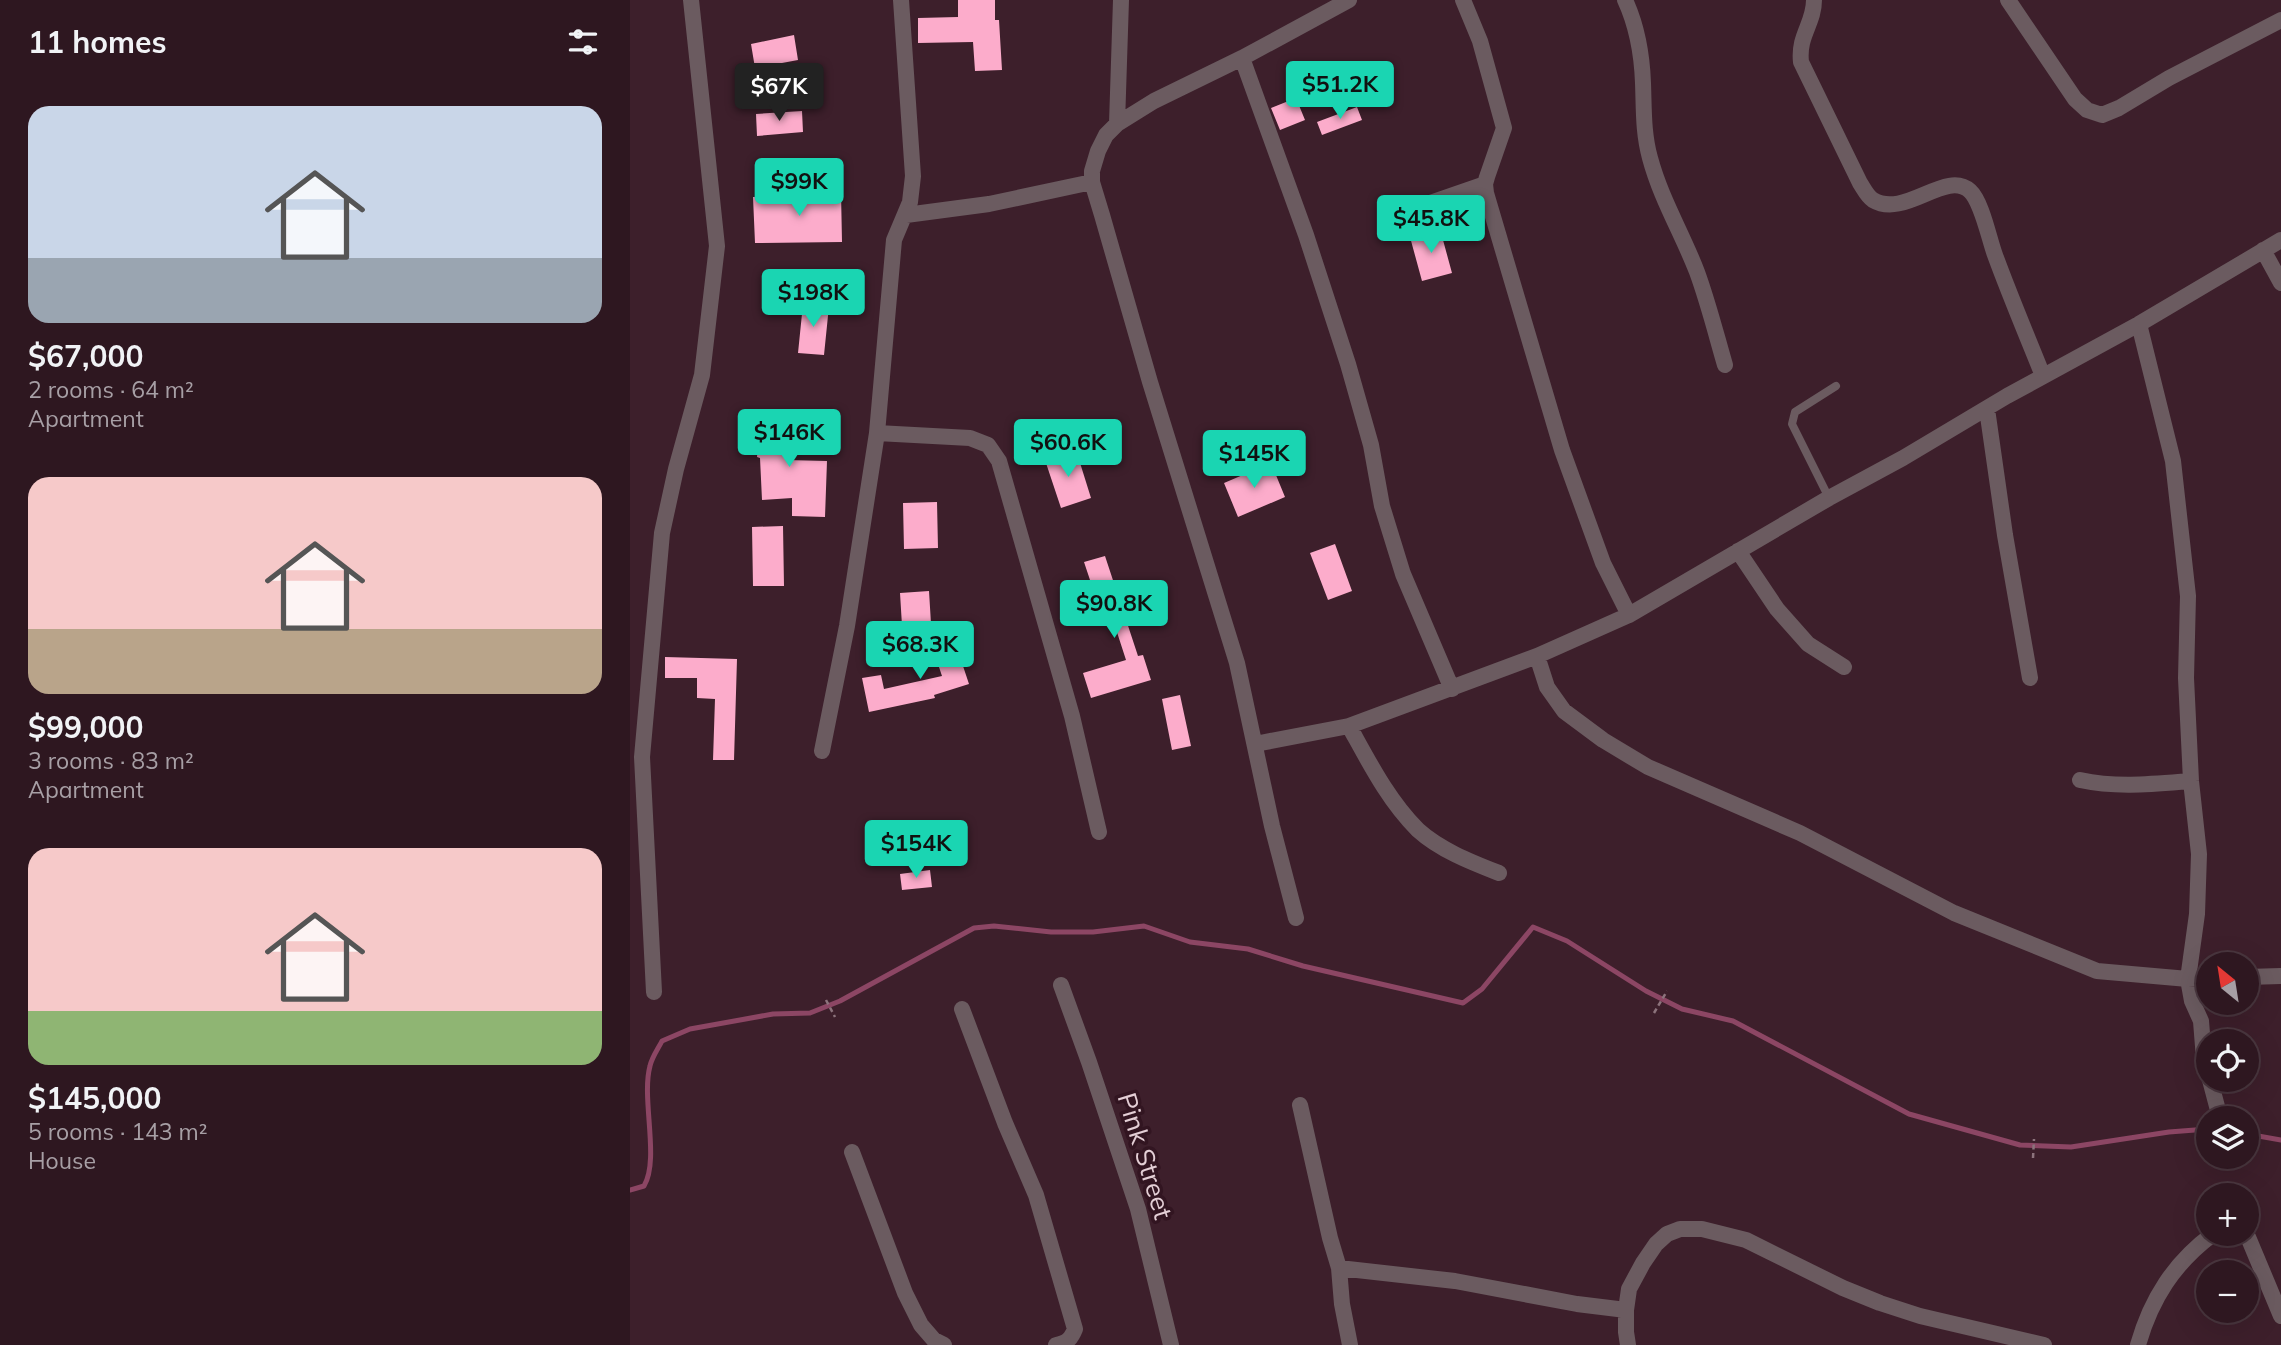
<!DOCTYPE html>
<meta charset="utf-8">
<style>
body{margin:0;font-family:Mulish,sans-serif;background:#362029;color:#f1f3f6;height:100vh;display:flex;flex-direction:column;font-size:26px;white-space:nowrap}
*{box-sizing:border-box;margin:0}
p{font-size:23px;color:#a79fa5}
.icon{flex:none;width:38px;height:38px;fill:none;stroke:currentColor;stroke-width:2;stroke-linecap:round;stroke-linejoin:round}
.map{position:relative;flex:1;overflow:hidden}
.sheet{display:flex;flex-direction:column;background:#2e1720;width:630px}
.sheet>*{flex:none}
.needle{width:46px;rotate:330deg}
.buttons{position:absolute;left:1566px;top:952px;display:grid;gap:14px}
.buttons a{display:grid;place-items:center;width:63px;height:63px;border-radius:50%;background:#2e1720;box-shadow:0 7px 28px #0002,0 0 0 2px #49363e;font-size:35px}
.price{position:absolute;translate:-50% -60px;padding:0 16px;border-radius:7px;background:#1ad5b2;color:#111;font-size:23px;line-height:46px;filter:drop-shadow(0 2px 4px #0008)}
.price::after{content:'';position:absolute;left:50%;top:42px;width:21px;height:16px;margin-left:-10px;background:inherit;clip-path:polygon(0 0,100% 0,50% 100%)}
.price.active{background:#222;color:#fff}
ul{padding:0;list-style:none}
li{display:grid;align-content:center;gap:14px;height:371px;padding:0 28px}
li span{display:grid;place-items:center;height:217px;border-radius:21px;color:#555}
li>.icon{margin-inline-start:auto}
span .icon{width:126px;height:126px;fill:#fffc;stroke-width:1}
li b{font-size:30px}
h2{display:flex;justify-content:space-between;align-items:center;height:84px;padding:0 28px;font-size:30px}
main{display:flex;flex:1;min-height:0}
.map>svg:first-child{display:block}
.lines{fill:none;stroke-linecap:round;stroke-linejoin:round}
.stream{stroke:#8c4664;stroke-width:5}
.building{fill:#fcaccb}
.path{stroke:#8c737c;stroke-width:2.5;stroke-dasharray:5 3.5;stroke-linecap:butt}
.service{stroke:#6b5b60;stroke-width:8}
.minor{stroke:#6b5b60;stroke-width:16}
.labels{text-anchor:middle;stroke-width:7;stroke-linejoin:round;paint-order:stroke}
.street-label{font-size:26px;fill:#e4cfd6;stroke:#321521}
</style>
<main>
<section class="sheet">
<h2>11 homes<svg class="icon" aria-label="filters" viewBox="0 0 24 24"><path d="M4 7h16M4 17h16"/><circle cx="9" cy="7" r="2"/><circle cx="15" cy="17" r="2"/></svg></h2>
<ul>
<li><span style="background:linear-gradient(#c9d6e8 70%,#9aa5b1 0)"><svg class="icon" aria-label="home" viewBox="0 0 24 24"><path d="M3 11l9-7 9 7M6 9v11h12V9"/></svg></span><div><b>$67,000</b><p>2 rooms · 64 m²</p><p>Apartment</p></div></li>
<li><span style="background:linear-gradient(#f6c9c9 70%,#b9a48a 0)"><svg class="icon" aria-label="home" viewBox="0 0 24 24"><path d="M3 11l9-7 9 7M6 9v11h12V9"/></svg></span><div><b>$99,000</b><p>3 rooms · 83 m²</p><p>Apartment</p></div></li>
<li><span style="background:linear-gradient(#f6c9c9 75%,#8fb573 0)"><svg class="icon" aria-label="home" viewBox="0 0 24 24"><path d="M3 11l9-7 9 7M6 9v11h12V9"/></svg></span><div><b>$145,000</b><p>5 rooms · 143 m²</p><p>House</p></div></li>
</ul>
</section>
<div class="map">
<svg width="1651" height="1345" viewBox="0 0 1651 1345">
<rect width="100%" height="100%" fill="#3d1f2b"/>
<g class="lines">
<!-- stream -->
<path class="stream" d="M1617 1134 1651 1140
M0 1190 14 1186C30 1159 11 1099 20 1066 22 1057 28 1049 32 1041L60 1029 143 1014 180 1013 210 1001 344 928 364 926 421 932H463L514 926 560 942 618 949 673 966 833 1003 852 989 903 927 937 941 1016 991 1052 1009 1103 1021 1279 1114 1390 1145 1441 1147 1539 1132 1578 1129"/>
</g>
<!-- building -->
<path class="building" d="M328 0H365V20H369L372 70 345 71 343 42 288 43V18L328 17Z
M164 35 168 60 125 68 121 44Z
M666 98 675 120 650 130 641 108Z
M727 107 732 120 692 135 687 122Z
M172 111 173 132 127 136 126 114Z
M175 192H211L212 242 125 243 123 197 175 195Z
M810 229 822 273 792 281 780 237Z
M173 304 199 306 194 355 168 353Z
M131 410 162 412 157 460 197 461 195 517 162 516V498L132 500 130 458 127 457Z
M446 450 461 498 431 508 415 460Z
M641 463 655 497 608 517 594 483Z
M307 502 308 548 274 549 273 503Z
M153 526 154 586H123L122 527Z
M705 544 722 591 698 600 680 553Z
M475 556 508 656 513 655 521 680 461 698 453 673 496 660 473 589 464 592 454 562Z
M299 591 302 640 273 642 270 593Z
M323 636 339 684 304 695 305 698 239 712 232 678 251 675 254 689 312 676 301 643Z
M35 657 107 659 104 760H83L85 699 67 698V678H35Z
M550 695 561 746 542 750 532 699Z
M300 870 302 887 272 890 270 874Z"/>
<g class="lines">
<!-- path -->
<path class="path" d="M196 1000 205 1017
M1024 1013 1037 991
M1403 1158 1404 1139"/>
<!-- service -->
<path class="service" d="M1199 498 1162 424 1165 412 1206 386"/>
<!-- minor -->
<path class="minor" d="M833 0 850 41 874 128 857 177 855 184 856 193 932 450 973 563 999 615
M995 0C1007 26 1012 55 1013 83 1014 109 1013 133 1020 158 1031 199 1052 233 1067 272 1078 302 1086 334 1095 365
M1184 0C1184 24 1168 35 1171 62L1230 183C1234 189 1237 196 1243 200 1275 219 1316 169 1340 191 1352 202 1359 239 1365 255 1380 296 1397 336 1413 376
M1378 0 1445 99 1457 110 1472 115 1489 108 1539 78 1651 20
M612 58 676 235 718 364 741 445 752 506 773 574 822 689
M487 124 491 0
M774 212 855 184
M276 215 359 204 462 182
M1633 250 1651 283
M1509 324 1543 461 1558 596 1556 678 1561 781 1569 854 1567 914 1558 979 1562 1001 1571 1021 1574 1059 1578 1076
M1357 409 1375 535 1400 678
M247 433 340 438 358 445 369 461 442 716 469 832
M1108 551 1147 609 1178 644 1214 667
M907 656 917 687 934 711 973 740 1018 767 1170 833 1324 913 1467 971 1558 979 1578 978
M719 726C739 762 758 800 788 830 810 850 841 862 869 873
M625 744 719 726 907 656 999 615 1199 498 1273 458 1377 396 1509 324 1651 240
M192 751 217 626 247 433 264 240 280 202 283 176 271 0
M1450 780C1487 788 1523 784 1561 781
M666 918 642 826 607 663 520 382 472 215 462 182V171L468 151 476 135 487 124 524 101 612 58 719 0
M1617 977 1651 976
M431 985 459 1062 508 1209 541 1345
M24 992 12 757 32 533 46 469 72 375 87 246 61 0
M332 1009 375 1123 406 1195 445 1329C441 1339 437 1343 426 1345
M1580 1080 1589 1114
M670 1105 700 1238 709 1268 712 1304 720 1345
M222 1152 275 1293 291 1325 304 1340 314 1345
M1615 1234 1618 1237 1651 1316
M709 1268 825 1281 947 1304 996 1310
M998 1345 996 1332V1310L999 1289 1013 1263 1026 1244 1037 1234 1050 1229H1072L1116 1240 1213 1288 1250 1303 1290 1316 1414 1345
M1508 1345C1521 1299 1544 1263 1583 1234"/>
</g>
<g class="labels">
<!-- street labels -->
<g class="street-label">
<text transform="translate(515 1156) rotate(73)" y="9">Pink Street</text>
</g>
</g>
</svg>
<div class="buttons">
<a><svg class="needle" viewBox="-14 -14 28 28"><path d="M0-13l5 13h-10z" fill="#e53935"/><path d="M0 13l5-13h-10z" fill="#a79fa5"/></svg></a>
<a><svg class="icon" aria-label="locate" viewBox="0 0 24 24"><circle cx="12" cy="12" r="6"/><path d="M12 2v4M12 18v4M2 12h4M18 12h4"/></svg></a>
<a><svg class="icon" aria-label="layers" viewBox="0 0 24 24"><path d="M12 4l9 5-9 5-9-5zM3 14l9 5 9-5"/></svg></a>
<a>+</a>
<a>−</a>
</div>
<b class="price" style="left:710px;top:121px">$51.2K</b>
<b class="price active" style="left:149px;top:123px">$67K</b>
<b class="price" style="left:169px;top:218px">$99K</b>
<b class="price" style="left:801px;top:255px">$45.8K</b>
<b class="price" style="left:183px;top:329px">$198K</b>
<b class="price" style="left:159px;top:469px">$146K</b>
<b class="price" style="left:438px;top:479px">$60.6K</b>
<b class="price" style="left:624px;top:490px">$145K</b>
<b class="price" style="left:484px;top:640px">$90.8K</b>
<b class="price" style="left:290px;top:681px">$68.3K</b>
<b class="price" style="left:286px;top:880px">$154K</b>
</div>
</main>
